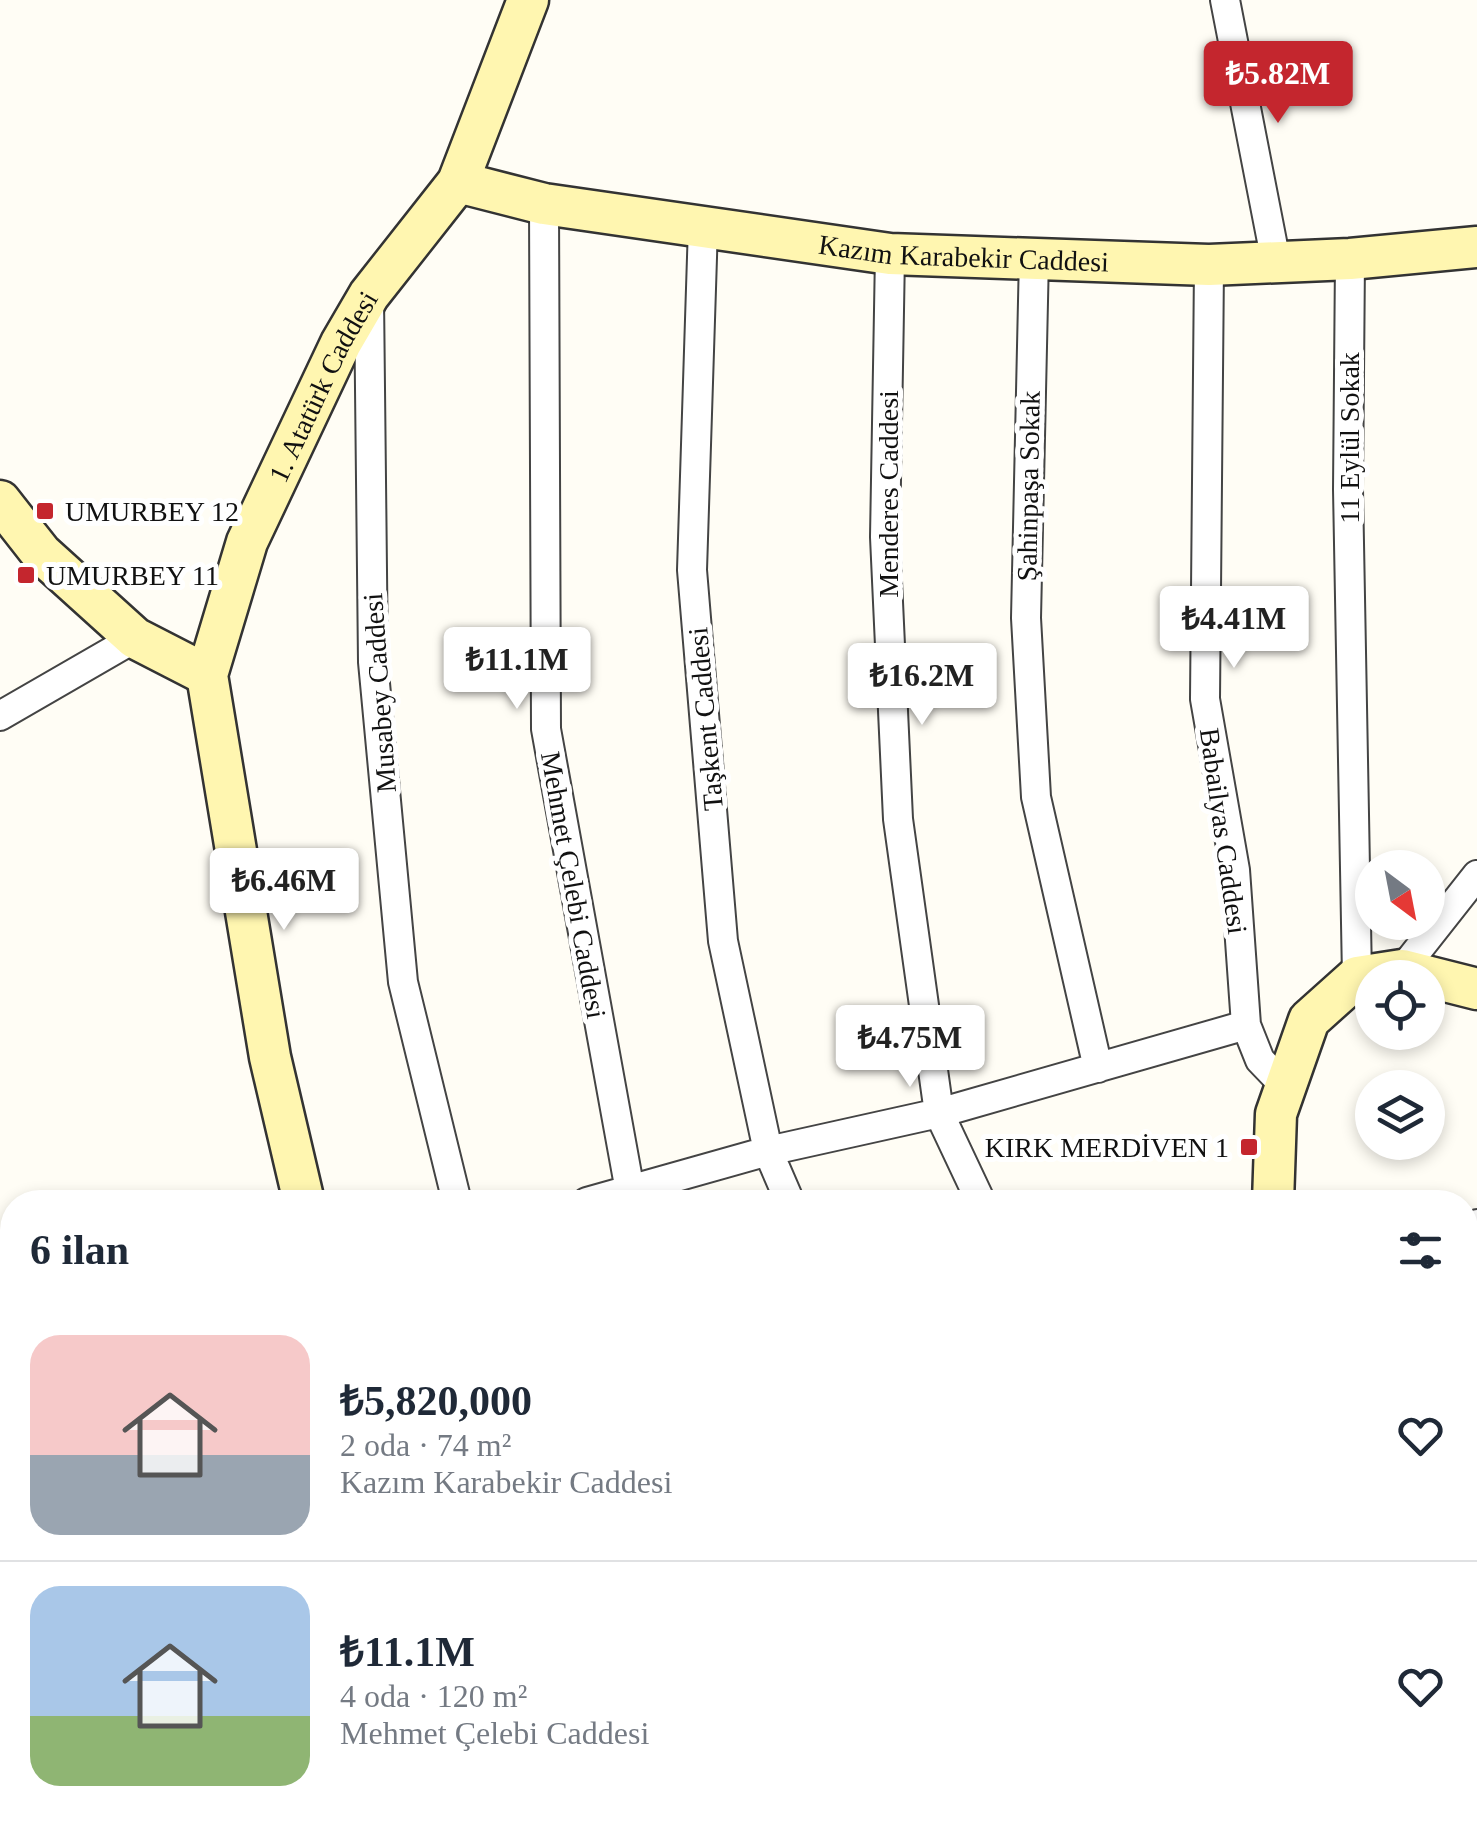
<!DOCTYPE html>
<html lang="tr">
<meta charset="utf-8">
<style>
body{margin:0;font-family:Georgia,serif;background:#f6f6f7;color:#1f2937;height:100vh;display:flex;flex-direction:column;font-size:38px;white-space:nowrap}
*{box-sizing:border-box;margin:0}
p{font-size:32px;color:#747a83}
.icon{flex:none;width:55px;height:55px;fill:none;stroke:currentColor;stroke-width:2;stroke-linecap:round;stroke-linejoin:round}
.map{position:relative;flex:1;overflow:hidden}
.panel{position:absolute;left:0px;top:1190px;width:1478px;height:642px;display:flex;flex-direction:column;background:#fff;border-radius:40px 40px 0 0;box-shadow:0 5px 15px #0003}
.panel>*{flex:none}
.needle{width:65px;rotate:148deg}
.fabs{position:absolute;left:1355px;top:850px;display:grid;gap:20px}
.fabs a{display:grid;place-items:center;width:90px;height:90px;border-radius:50%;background:#fff;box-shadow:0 5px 15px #0003;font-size:50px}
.price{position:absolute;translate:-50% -85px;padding:0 22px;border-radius:10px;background:#fff;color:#222;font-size:32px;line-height:65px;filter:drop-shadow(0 2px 5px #0008)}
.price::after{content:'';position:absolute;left:50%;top:60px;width:30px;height:22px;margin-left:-15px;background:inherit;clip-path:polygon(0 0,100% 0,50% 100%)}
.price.on{background:#c4262e;color:#fff}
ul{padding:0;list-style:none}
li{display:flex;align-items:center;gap:30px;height:250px;padding:0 30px}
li+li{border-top:2px solid #e0e1e3}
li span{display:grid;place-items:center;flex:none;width:280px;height:200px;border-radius:30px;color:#555}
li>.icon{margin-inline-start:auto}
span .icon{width:120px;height:120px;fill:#fffc;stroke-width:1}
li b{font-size:42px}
h2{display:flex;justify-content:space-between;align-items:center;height:120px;padding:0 30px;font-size:42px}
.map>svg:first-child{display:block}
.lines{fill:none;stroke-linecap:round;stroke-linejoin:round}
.street-casing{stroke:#444;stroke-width:32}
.secondary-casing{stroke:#333;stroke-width:45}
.street{stroke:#fff;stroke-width:28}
.secondary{stroke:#fff6b0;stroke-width:40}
.poi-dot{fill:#c4262e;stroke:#fff;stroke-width:4}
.labels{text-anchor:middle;stroke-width:10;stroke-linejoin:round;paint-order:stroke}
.street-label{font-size:28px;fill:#111;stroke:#fff}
.poi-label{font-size:28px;fill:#111;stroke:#fff;text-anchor:start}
</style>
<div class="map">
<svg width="1477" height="1831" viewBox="0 0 1477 1831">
<rect width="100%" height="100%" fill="#fffdf5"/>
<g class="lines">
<defs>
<path id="street" d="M1225 0 1276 262
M544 204 546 729 632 1202
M703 226 692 570 723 941 768 1151 790 1202
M890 254 885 537 898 819 939 1113 981 1202
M1034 256 1026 618 1036 797 1098 1068
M1350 259 1348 489 1357 977
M1209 265 1205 699 1235 870 1246 1025 1260 1060 1284 1085
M369 297 373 662 403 982 457 1202
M0 716 135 638
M1402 970 1477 875
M587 1202 768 1151 939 1113 1246 1025
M1465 1318 1469 1248 1477 1224
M0 1331 12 1329
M1465 1411 1477 1558
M0 1415 12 1420
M0 1699 12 1703
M772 1820 777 1831
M1083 1820 1086 1831
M1290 1820 1295 1831
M236 1831 239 1820
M928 1831 929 1820"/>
<g id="secondary">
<path id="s1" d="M458 182 544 204 890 254 1209 265 1350 259 1477 247"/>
<path d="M0 501 41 553 135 638 207 675"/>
<path id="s2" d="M304 1202 270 1057 207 675 247 542 341 343 369 295 458 182 528 0"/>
<path d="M1273 1202 1276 1114 1309 1020 1357 977 1402 970 1477 989"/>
<path d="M594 1820 600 1831"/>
<path d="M1317 1831 1319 1820"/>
</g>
</defs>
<!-- street casing -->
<use href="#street" class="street-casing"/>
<!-- secondary casing -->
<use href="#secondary" class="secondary-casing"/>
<!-- street -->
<use href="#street" class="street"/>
<!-- secondary -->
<use href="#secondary" class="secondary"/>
</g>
<!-- markers -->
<g class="poi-dot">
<rect x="35" y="501" width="20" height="20" rx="5"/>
<rect x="16" y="565" width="20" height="20" rx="5"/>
<rect x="1239" y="1137" width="20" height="20" rx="5"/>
</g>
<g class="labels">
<!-- street labels -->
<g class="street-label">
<text dy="10" stroke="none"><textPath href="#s1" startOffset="512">Kazım Karabekir Caddesi</textPath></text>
<text dy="10" stroke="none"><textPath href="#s2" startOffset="848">1. Atatürk Caddesi</textPath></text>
<text transform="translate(1349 438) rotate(-90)" y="10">11 Eylül Sokak</text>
<text transform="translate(1028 486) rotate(-89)" y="10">Şahinpaşa Sokak</text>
<text transform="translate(888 494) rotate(-90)" y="10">Menderes Caddesi</text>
<text transform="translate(379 693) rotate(-94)" y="10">Musabey Caddesi</text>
<text transform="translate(705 719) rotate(-95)" y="10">Taşkent Caddesi</text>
<text transform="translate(1224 831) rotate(82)" y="10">Babailyas Caddesi</text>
<text transform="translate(574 885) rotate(80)" y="10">Mehmet Çelebi Caddesi</text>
</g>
<!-- poi labels -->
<g class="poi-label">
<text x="65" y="521">UMURBEY 12</text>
<text x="46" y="585">UMURBEY 11</text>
<text x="1229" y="1157" text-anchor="end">KIRK MERDİVEN 1</text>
</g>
</g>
</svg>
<div class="fabs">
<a><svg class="needle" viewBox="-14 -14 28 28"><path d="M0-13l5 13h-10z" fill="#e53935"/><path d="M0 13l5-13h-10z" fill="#747a83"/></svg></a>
<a><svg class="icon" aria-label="locate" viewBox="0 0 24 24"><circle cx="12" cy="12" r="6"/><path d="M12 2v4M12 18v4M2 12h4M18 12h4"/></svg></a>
<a><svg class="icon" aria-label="layers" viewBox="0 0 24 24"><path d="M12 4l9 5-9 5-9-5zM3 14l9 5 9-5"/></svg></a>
</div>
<b class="price on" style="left:1278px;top:126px">₺5.82M</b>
<b class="price" style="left:1234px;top:671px">₺4.41M</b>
<b class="price" style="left:517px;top:712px">₺11.1M</b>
<b class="price" style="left:922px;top:728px">₺16.2M</b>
<b class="price" style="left:284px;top:933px">₺6.46M</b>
<b class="price" style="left:910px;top:1090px">₺4.75M</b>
<section class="panel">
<h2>6 ilan<svg class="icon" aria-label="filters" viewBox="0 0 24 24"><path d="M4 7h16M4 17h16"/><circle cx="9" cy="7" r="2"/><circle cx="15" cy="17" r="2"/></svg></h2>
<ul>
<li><span style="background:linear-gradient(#f6c9c9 60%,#9aa5b1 0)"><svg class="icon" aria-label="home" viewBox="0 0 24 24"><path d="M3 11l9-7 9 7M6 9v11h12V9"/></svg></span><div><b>₺5,820,000</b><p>2 oda · 74 m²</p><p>Kazım Karabekir Caddesi</p></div><svg class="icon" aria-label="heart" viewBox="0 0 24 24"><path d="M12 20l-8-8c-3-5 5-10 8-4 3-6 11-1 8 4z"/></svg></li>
<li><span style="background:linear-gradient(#a9c7e8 65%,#8fb573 0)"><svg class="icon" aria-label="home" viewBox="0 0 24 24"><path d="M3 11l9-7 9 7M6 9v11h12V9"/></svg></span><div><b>₺11.1M</b><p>4 oda · 120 m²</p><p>Mehmet Çelebi Caddesi</p></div><svg class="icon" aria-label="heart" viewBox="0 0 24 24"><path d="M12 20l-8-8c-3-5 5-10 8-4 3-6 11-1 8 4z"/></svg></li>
</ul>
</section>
</div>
